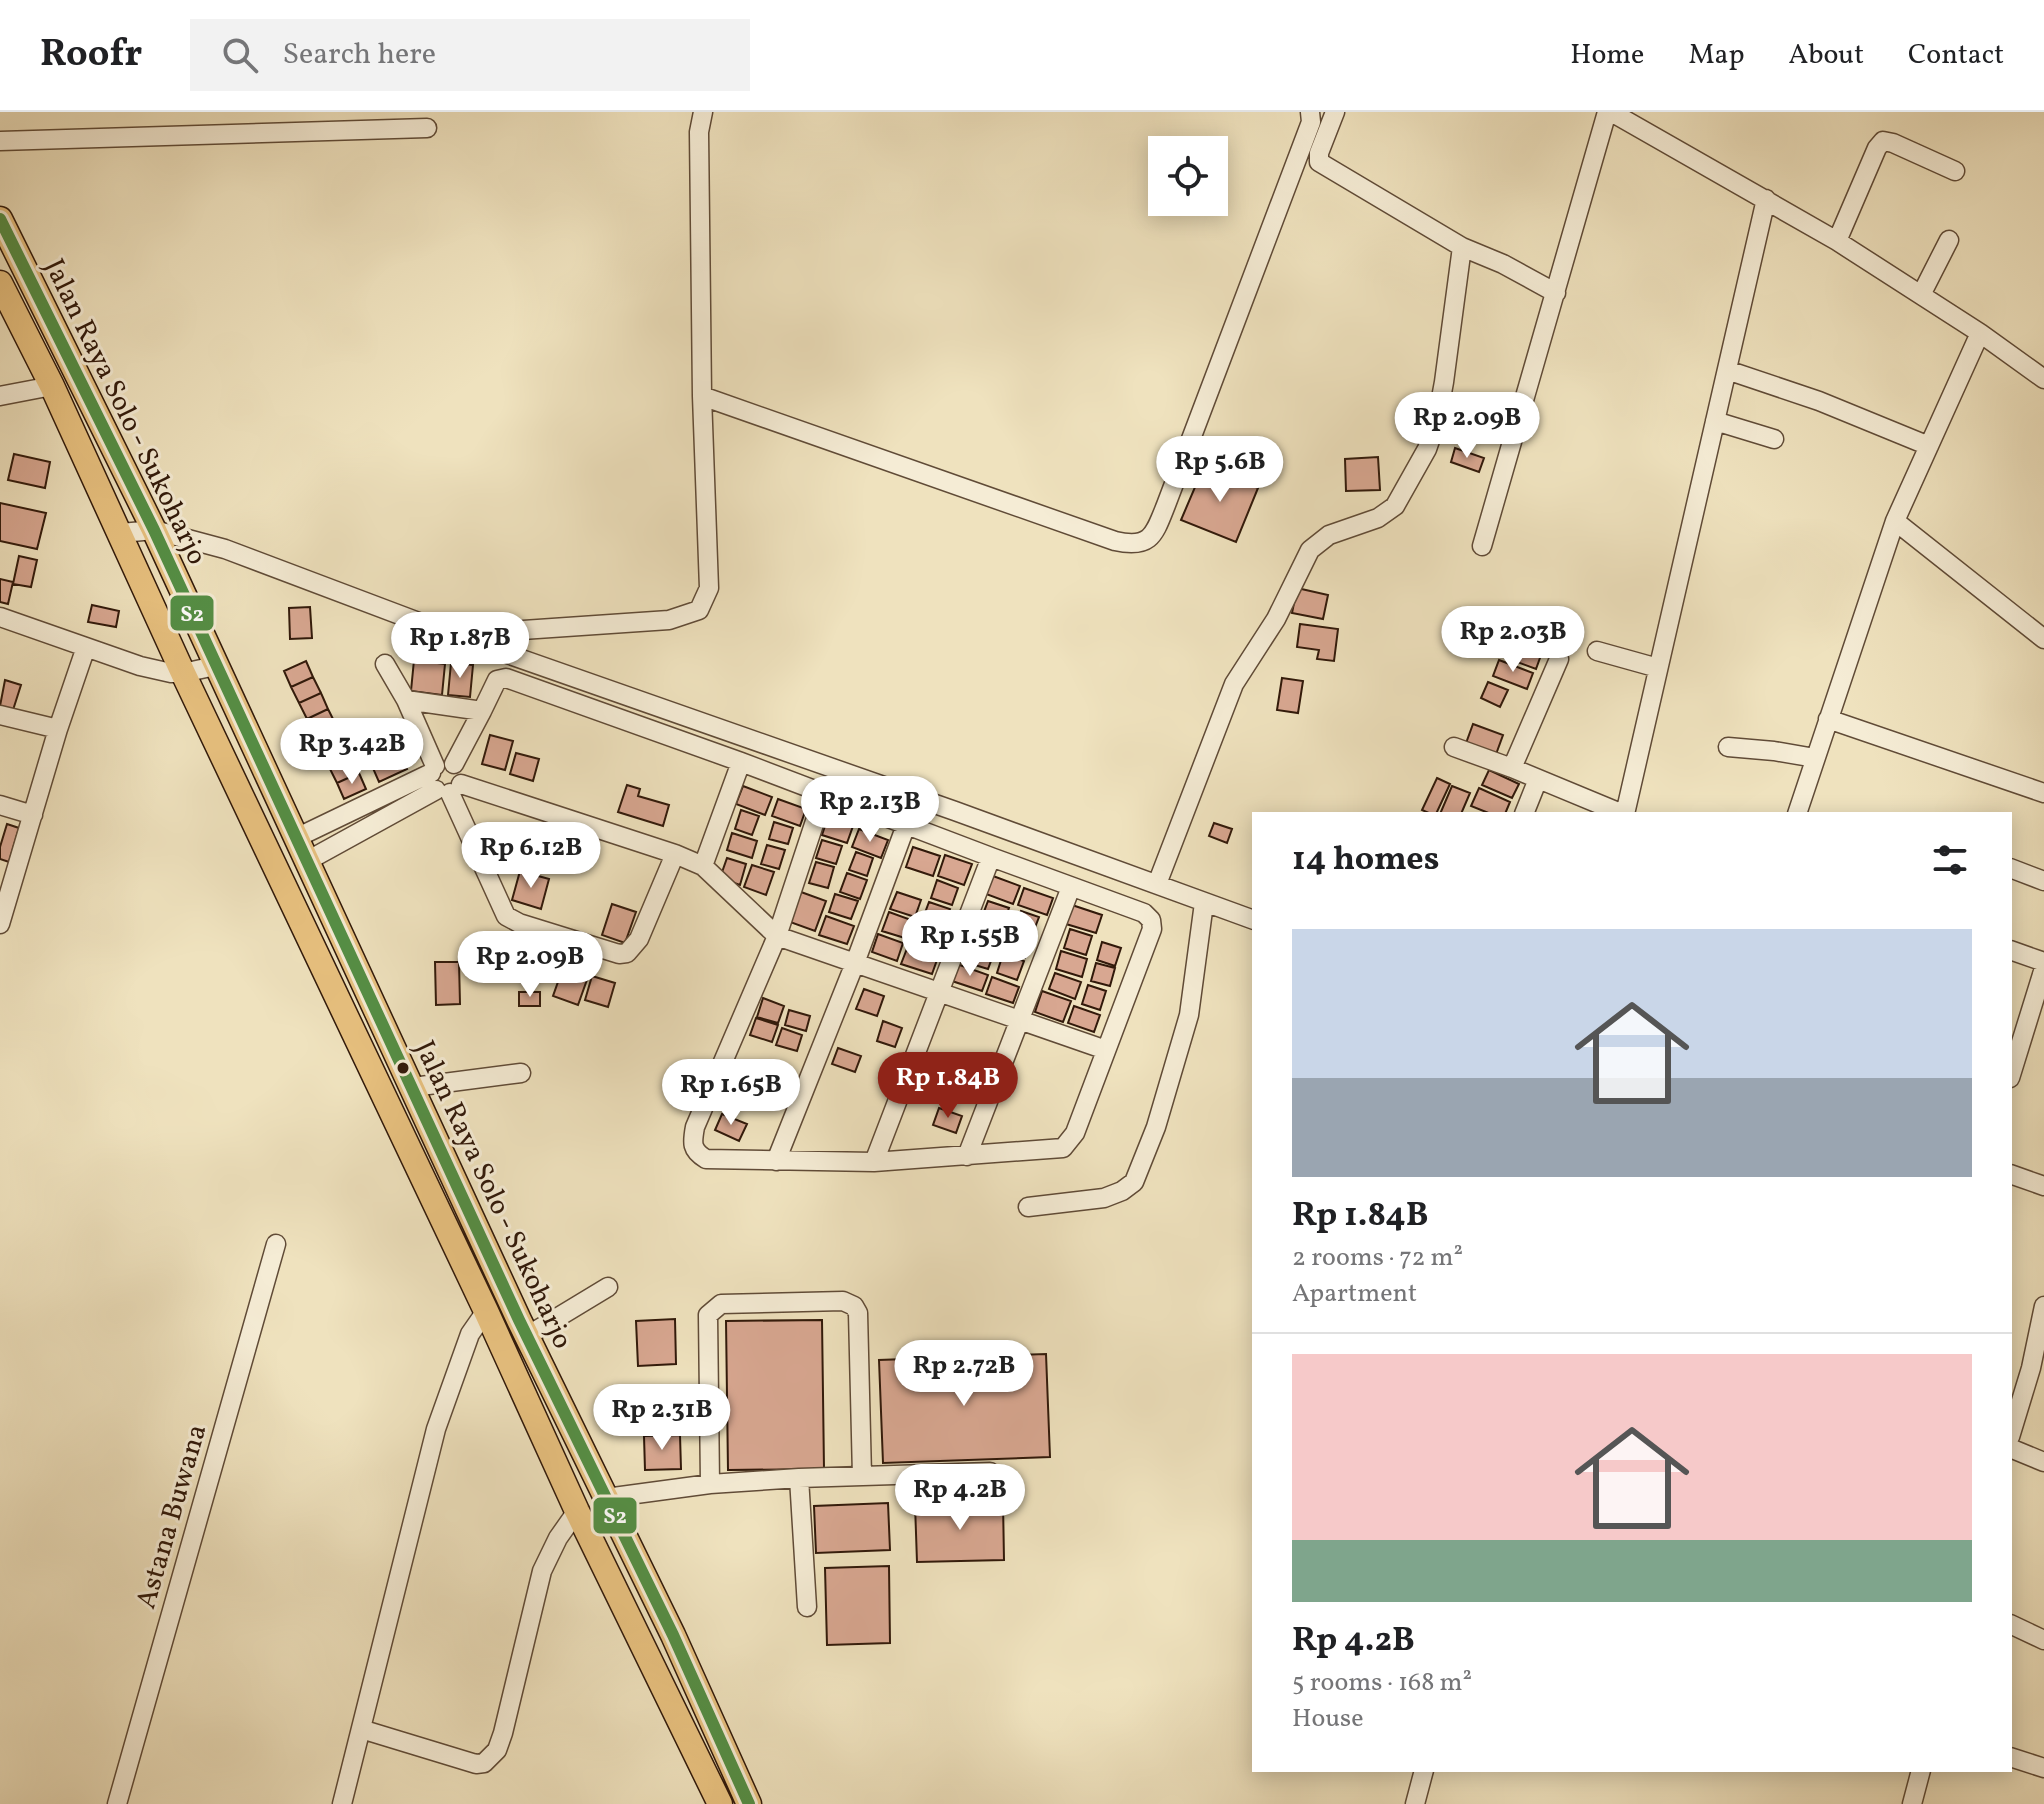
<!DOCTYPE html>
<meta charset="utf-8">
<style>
body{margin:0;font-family:Vollkorn,serif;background:#f2f2f2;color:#202124;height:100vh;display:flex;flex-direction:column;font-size:30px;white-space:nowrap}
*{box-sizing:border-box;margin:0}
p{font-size:26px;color:#757577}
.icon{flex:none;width:44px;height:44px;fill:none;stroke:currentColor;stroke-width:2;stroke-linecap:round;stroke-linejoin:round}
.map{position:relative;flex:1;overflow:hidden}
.side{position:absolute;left:1252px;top:700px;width:760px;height:960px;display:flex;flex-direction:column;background:#fff;border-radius:0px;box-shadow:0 4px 20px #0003}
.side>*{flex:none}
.controls{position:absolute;left:1148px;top:24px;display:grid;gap:16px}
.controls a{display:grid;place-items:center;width:80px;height:80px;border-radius:0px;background:#fff;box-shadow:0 4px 20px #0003;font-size:40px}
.price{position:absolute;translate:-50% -68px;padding:0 18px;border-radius:28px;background:#fff;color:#222;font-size:26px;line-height:52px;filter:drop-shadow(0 2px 4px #0008)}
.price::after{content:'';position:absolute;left:50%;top:48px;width:24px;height:18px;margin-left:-12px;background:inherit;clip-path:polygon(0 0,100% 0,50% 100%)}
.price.selected{background:#8f2418;color:#fff}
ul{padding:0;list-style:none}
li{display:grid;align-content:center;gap:16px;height:424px;padding:0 40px}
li+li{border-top:2px solid #e0e0e0}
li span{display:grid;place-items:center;height:248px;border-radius:0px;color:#555}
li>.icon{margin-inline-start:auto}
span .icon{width:144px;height:144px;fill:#fffc;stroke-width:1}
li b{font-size:34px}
h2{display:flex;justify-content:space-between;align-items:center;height:96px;padding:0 40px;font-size:34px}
header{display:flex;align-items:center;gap:48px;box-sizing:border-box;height:112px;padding:0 40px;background:#fff;border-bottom:2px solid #e0e0e0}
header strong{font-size:38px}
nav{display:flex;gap:44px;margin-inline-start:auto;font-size:28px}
.search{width:560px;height:72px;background:#f2f2f2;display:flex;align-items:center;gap:20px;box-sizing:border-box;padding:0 28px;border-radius:0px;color:#757577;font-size:30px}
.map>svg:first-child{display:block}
.building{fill:#d8a791;stroke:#31190a;stroke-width:2}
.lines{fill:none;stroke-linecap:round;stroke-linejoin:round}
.minor-casing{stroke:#604b37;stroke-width:21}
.major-casing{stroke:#31190a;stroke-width:27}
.minor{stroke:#f5ecd5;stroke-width:18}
.major{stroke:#e8c17f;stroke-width:24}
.bus-1-casing{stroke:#f5ecd5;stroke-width:18}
.bus-1{stroke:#548f45;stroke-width:12}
.bus-dot{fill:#31190a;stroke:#f5ecd5;stroke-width:3}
.labels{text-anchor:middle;stroke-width:6;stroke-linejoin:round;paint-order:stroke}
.street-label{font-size:28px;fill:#31190a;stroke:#f5ecd5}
.line-badge{stroke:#f5ecd5;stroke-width:3}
.badge-label{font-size:22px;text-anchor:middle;font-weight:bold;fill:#fff}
</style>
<header>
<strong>Roofr</strong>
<div class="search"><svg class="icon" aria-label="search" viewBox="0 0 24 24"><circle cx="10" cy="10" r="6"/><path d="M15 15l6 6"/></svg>Search here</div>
<nav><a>Home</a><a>Map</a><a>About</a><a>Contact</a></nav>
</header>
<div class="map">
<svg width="2044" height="1692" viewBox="0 0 2044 1692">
<rect width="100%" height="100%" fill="#efe2be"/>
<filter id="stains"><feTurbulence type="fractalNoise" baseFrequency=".0025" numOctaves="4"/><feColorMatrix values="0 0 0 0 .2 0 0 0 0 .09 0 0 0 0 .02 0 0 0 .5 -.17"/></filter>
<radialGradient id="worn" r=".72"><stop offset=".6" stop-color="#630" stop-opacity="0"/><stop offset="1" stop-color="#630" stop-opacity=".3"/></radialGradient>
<!-- building -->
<path class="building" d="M1455 336 1484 346 1479 360 1451 350Z
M14 342 50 350 45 376 8 368Z
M1378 345 1380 378 1346 379 1345 347Z
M1204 354 1258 376 1236 430 1181 408Z
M0 391 46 401 37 437 0 429Z
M19 444 37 448 31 475 13 472Z
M0 467 13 470 8 492 0 490Z
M1297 476 1328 483 1323 507 1292 501Z
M92 493 119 499 116 515 88 510Z
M310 495 312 526 290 527 289 496Z
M1300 512 1338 517 1334 549 1317 547 1319 538 1297 535Z
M1507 530 1541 543 1536 557 1501 544Z
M414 548 445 552 442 583 411 579Z
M1499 548 1533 561 1527 577 1493 564Z
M306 549 313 565 291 575 284 559Z
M451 551 473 553 470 585 448 583Z
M313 565 321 581 299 591 291 575Z
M1282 566 1303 569 1298 601 1277 598Z
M5 568 21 573 13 598 0 594Z
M1488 570 1508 578 1500 595 1481 586Z
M321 581 328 597 307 607 299 591Z
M328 597 336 613 314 623 307 607Z
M384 608 395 630 373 640 363 619Z
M1473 612 1503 623 1495 645 1465 634Z
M336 613 344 629 321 639 314 623Z
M490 623 513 629 505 658 482 652Z
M344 629 351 645 329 655 321 639Z
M397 635 407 657 379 670 369 647Z
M516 641 539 647 533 669 510 662Z
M351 645 359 661 337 671 329 655Z
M1489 658 1519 672 1512 686 1482 673Z
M359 661 366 677 344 687 337 671Z
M1437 666 1450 672 1436 702H1431L1422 698Z
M627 673 640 677 638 684 669 693 663 714 618 700Z
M743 674 772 685 765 703 736 692Z
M1452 674 1470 681 1461 702H1440Z
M1479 676 1510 690 1505 702H1491L1471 694Z
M778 687 806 697 800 714 772 704Z
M741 698 759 704 752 723 735 717Z
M828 705 853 714 847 731 822 723Z
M774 710 793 716 788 732 769 727Z
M1214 711 1232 717 1227 731 1209 724Z
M7 712 19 716 9 750 0 747V735Z
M859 717 888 728 881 746 852 735Z
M732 721 757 729 752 746 727 738Z
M822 728 842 734 836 752 816 746Z
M767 733 785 738 779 757 761 752Z
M913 735 940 744 933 764 906 755Z
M856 740 873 746 867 764 849 758Z
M945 743 972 752 964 773 938 764Z
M727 746 746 752 740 773 720 766Z
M816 750 834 755 828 776 809 771Z
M752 753 774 760 766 783 744 775Z
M520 759 549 767 541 797 512 788Z
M847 761 867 768 860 787 840 780Z
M993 764 1020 774 1013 792 986 782Z
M937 768 958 776 952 793 931 786Z
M1024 776 1053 786 1047 803 1018 793Z
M801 780 826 789 815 819 790 810Z
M897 780 921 788 915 805 890 797Z
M835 782 858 789 851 807 829 800Z
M988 789 1009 796 1003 813 982 805Z
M929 790 950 797 943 816 922 809Z
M612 792 636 800 625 831 602 823Z
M1072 793 1102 803 1096 821 1066 812Z
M1021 799 1039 805 1032 823 1014 817Z
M889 800 914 809 908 827 882 819Z
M826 804 854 814 847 832 819 823Z
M979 808 1005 817 999 835 973 826Z
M923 813 942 820 935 838 916 832Z
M1070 817 1092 824 1086 843 1064 836Z
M1014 821 1032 827 1025 846 1007 839Z
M878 822 903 831 897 849 872 840Z
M972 830 995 838 988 857 965 850Z
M1102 830 1121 836 1115 854 1097 848Z
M908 834 938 845 932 862 901 852Z
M1061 839 1087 847 1082 865 1056 857Z
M1003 842 1024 849 1017 868 997 861Z
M435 850H459L460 892 436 893Z
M1096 851 1115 856 1110 874 1091 869Z
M957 852 988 863 982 879 952 869Z
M564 853 589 862 578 893 553 884Z
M1055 861 1081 870 1075 887 1049 877Z
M592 864 615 871 608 895 585 888Z
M992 865 1019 875 1013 891 986 882Z
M1088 873 1106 879 1100 898 1082 892Z
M864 877 884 884 877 904 856 897Z
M1042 879 1071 889 1063 910 1035 900Z
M519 880H540V894H519Z
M763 886 784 894 778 911 757 905Z
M1074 894 1100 903 1094 920 1068 911Z
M789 898 810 904 806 919 785 913Z
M756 906 778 913 772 930 750 923Z
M883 909 902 916 895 935 877 929Z
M782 916 802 923 797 939 776 933Z
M838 936 861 944 855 960 832 952Z
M760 973 781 980 775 996 755 990Z
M939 996 962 1004 956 1021 933 1013Z
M722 1002 747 1012 739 1029 715 1018Z
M675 1207 676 1252 638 1254 636 1209Z
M822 1208 824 1357 728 1358 726 1209Z
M1046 1242 1050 1345 883 1351 879 1248Z
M680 1323 681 1357 645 1358 644 1324Z
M1003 1390 1004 1448 917 1450 915 1392Z
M888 1391 890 1438 816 1441 814 1394Z
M889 1454 890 1531 827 1533 825 1456Z"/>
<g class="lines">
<defs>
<path id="minor" d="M1611 0 1837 129 1980 221 2044 267
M0 29 427 16
M1837 129 1877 36 1883 29 1893 31 1955 59
M1462 135 1503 152 1556 181
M1921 183 1949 128
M1727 258 1819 289 1929 334
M0 284 52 274
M702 284 1115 429C1151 437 1154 423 1166 393L1311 10 1310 0
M1715 309 1774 327
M1895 409 2044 527
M121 421 154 418 225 437 453 523 955 699 1254 808
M1482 434 1607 0
M0 505 140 554 171 561H183L215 554
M464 522 669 508 699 498 709 476 702 284 699 20 703 0
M1597 539 1658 556
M385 552 406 588 435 654
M406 588 482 599 454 652
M482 599 497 568 506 566 741 650 991 745
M0 603 58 617
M1828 607 2044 681
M1454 635 1512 656 1623 702
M1728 635 1774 639 1815 646
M1512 656 1559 547
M461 672 675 742 703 754 777 824 1106 938
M450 681 506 804 519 811 619 842 627 841 639 827 675 742
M824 682 777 824 695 1015C692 1031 691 1038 706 1047L874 1050 1063 1036 1075 1021 1152 817 1151 808 1144 801 991 745 874 1050
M0 693 33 703
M1524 702 1538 667
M1625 702 1766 87
M1797 702 1895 409 1980 221
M296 726 431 661
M307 749 436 678
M703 754 741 650
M2010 756 2044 769
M1157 772 1234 572 1276 507 1310 438 1329 423 1378 406 1395 394 1427 337 1437 308 1444 270 1462 135 1319 50V41L1335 0
M0 812 58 617 86 535
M2010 838 2044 850
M2010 966 2044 856
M413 975 521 961
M967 1044 1071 775
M776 1049 855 851 906 713
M2010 1062 2044 1074
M1028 1095 1104 1086 1122 1079 1134 1070 1156 1015 1189 903 1204 791
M527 1224 608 1175
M2010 1325 2031 1256 2044 1194
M2010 1336 2044 1350
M799 1366 807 1495
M710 1372 708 1203 721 1192 843 1189 854 1194 858 1201 862 1364
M606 1386 710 1372 799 1366 990 1360
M2010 1512 2044 1528
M361 1617 476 1652 484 1651 497 1638 503 1621 542 1459 558 1426 577 1399
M2010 1645 2044 1656
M117 1692 276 1132
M342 1692 436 1317 470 1222 486 1199
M1415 1692 1424 1658
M1912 1692 1921 1658"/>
<path id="major" d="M0 107 154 418 519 1208 673 1523 749 1692
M0 171 52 274 183 561 486 1199 577 1399 720 1692"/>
</defs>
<!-- minor casing -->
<use href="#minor" class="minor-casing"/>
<!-- major casing -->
<use href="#major" class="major-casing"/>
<!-- minor -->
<use href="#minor" class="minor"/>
<!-- major -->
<use href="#major" class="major"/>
<defs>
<path id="bus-1" d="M0 107 154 418 519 1208 673 1523 749 1692"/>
</defs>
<!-- bus-1 casing -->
<use href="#bus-1" class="bus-1-casing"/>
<!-- bus-1 -->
<use href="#bus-1" class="bus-1"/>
</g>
<!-- markers -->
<circle class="bus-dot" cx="403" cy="956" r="7"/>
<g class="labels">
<!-- street labels -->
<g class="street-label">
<text transform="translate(127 299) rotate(64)" y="10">Jalan Raya Solo - Sukoharjo</text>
<text transform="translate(495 1082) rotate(65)" y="10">Jalan Raya Solo - Sukoharjo</text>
<text transform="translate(170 1404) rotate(-74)" y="10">Astana Buwana</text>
</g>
</g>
<g class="line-badge">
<rect x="169" y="482" width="46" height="38" rx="8" fill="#548f45"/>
<rect x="592" y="1384" width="46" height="39" rx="8" fill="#548f45"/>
</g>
<g class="badge-label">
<text x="192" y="509">S2</text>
<text x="615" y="1411">S2</text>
</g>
<rect width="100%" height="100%" filter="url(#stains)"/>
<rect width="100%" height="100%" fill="url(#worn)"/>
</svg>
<div class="controls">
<a><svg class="icon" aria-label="locate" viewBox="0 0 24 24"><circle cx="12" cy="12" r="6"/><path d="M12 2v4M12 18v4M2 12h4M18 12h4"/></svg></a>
</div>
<b class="price" style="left:1467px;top:348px">Rp 2.09B</b>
<b class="price" style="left:1220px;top:392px">Rp 5.6B</b>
<b class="price" style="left:1513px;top:562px">Rp 2.03B</b>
<b class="price" style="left:460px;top:568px">Rp 1.87B</b>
<b class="price" style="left:352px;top:674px">Rp 3.42B</b>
<b class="price" style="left:870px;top:732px">Rp 2.13B</b>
<b class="price" style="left:531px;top:778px">Rp 6.12B</b>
<b class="price" style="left:970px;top:866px">Rp 1.55B</b>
<b class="price" style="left:530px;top:887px">Rp 2.09B</b>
<b class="price selected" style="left:948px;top:1008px">Rp 1.84B</b>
<b class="price" style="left:731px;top:1015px">Rp 1.65B</b>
<b class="price" style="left:964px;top:1296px">Rp 2.72B</b>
<b class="price" style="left:662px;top:1340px">Rp 2.31B</b>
<b class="price" style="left:960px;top:1420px">Rp 4.2B</b>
<section class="side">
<h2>14 homes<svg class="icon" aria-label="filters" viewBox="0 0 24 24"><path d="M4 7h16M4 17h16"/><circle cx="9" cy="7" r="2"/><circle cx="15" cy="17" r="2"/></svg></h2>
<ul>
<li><span style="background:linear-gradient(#c9d6e8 60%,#9aa5b1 0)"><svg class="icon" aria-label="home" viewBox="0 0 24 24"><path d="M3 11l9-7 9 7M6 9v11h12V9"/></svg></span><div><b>Rp 1.84B</b><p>2 rooms · 72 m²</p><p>Apartment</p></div></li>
<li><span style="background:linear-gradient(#f6c9c9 75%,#7fa58c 0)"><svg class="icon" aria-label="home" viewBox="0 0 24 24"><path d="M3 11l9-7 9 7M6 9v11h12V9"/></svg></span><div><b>Rp 4.2B</b><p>5 rooms · 168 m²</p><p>House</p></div></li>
</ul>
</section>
</div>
